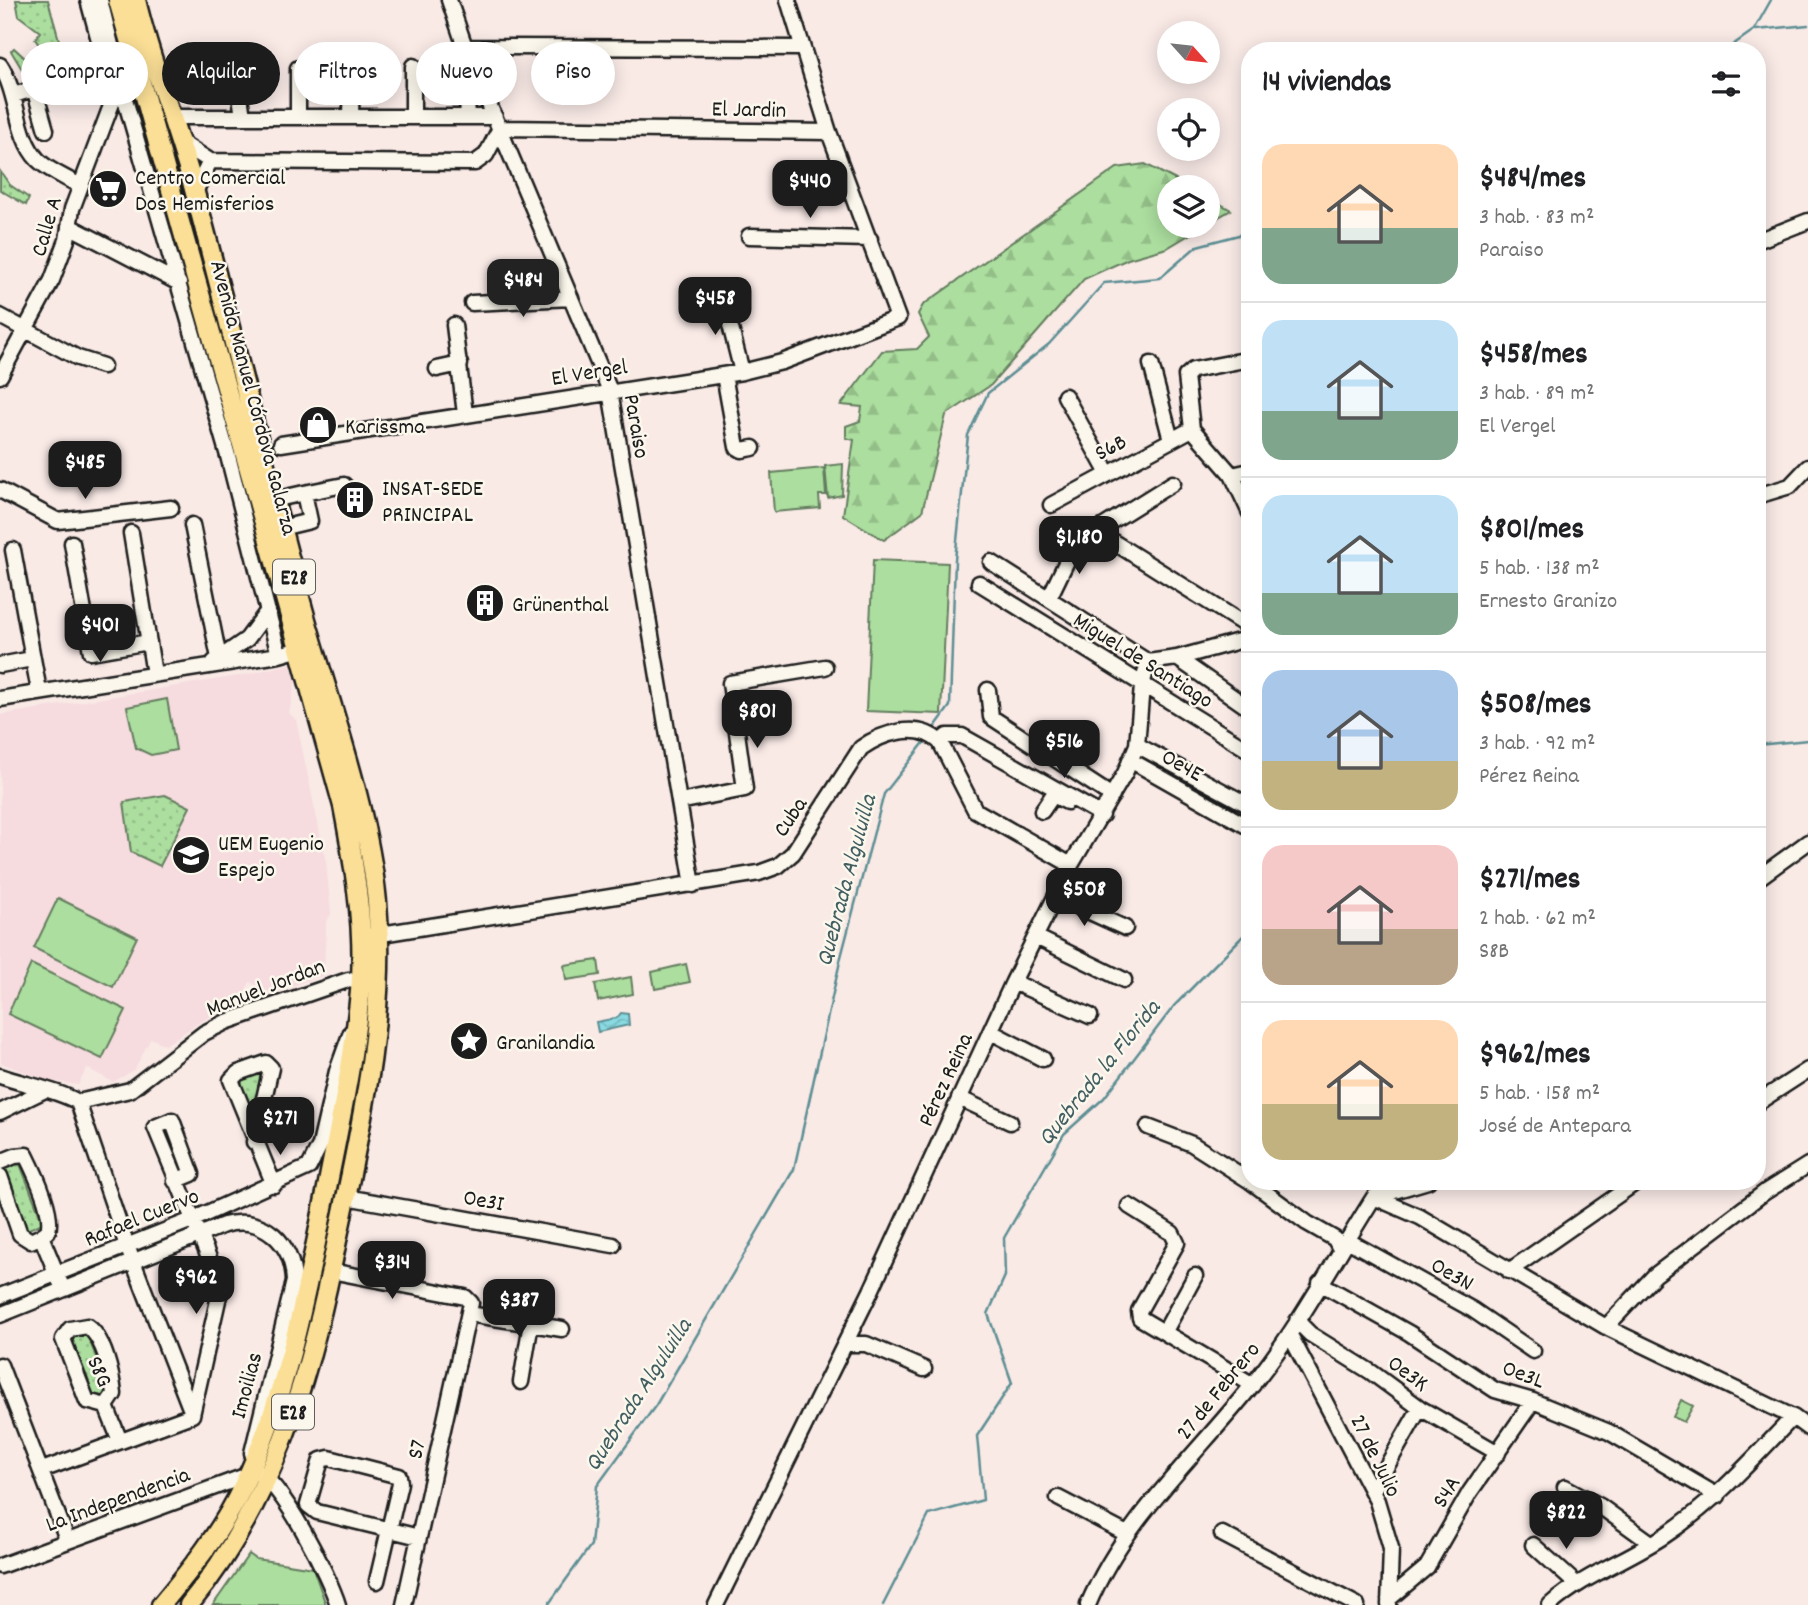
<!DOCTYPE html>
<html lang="es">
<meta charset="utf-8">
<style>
body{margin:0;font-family:Dekko,sans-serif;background:#f6f6f6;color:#202124;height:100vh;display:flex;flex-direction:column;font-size:26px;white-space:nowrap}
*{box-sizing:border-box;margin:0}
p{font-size:23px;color:#757577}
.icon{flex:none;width:38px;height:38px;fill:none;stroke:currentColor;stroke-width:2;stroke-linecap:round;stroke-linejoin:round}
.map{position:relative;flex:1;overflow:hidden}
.side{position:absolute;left:1241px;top:42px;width:525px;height:1148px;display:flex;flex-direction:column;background:#fff;border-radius:28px;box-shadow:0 4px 18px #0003}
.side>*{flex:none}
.banner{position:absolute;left:21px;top:42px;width:665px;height:63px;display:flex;gap:14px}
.needle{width:46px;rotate:117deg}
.tools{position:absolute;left:1157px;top:21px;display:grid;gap:14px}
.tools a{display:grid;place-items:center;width:63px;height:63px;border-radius:50%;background:#fff;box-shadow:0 4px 18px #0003;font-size:35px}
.price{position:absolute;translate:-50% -60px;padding:0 16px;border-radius:14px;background:#1c1c1c;color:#fff;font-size:23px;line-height:46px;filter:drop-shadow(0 2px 4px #0008)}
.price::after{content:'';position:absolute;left:50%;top:42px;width:21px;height:16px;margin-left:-10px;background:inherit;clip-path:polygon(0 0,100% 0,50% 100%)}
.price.active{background:#222;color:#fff}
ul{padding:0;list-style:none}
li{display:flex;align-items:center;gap:21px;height:175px;padding:0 21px}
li+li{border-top:2px solid #e0e0e0}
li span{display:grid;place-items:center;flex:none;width:196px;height:140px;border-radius:21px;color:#555}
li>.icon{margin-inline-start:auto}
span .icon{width:84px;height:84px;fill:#fffc;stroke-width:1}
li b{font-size:30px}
h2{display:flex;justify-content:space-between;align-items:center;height:84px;padding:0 21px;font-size:30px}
.chip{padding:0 24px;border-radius:32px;background:#fff;box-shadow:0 4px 18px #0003;font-size:24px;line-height:63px}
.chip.active{background:#1c1c1c;color:#fff}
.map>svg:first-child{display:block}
.built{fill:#f6dbdf}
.forest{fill:url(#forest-firs);stroke:#647d5e;stroke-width:2}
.park{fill:url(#park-dots);stroke:#647d5e;stroke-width:2}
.garden{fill:#acde9f;stroke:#647d5e;stroke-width:2}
.water{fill:url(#water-waves);stroke:#5d8e93;stroke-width:2}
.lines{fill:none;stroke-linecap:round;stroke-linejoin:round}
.stream{stroke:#5d8e93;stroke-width:2.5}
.minor-casing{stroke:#1c1c1c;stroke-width:19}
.major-casing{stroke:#1c1c1c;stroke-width:23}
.minor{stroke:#fbf7ec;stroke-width:14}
.major{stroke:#fbdf96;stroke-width:18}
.labels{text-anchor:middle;stroke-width:5;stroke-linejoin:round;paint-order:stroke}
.shield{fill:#fbf7ec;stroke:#5f5e5a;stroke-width:2}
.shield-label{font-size:21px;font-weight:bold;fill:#1c1c1c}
.street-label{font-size:23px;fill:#1c1c1c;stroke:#fbf7ec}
.poi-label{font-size:23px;fill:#1c1c1c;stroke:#fbf7ec;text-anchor:start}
.water-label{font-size:24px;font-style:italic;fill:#425e61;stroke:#fbf7ec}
</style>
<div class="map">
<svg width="1808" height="1605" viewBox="0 0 1808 1605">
<defs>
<pattern id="forest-firs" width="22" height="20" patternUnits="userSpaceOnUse" patternTransform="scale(1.75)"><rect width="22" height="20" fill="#acde9f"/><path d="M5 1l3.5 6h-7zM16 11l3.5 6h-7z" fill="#93be88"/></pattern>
<pattern id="park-dots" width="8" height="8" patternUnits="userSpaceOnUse" patternTransform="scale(1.75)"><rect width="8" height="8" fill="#acde9f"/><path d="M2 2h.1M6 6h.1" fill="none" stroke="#93be88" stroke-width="1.8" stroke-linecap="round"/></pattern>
<pattern id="water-waves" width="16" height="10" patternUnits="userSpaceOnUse" patternTransform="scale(1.75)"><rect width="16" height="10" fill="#89dae2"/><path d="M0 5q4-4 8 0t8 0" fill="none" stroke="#76bac1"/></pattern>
</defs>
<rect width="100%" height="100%" fill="#f9eae6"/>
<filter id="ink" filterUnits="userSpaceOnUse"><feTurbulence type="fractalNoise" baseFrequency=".0143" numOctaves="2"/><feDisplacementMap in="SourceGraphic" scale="14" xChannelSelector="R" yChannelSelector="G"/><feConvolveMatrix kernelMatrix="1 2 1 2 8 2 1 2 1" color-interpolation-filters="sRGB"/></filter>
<g filter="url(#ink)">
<!-- built -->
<path class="built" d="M290 664 296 678 289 713 296 720 326 862 331 914 326 922 324 975 271 993 250 982 240 1001 200 1022 165 1045 151 1038 134 1070 113 1082 87 1068 78 1085 47 1080 1 1063 0 715 244 675Z"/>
<!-- forest -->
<path class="forest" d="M1145 164 1189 187H1169V226H1204L1167 248 1128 259 1084 279 991 385 946 415 922 512 884 540 843 515 854 440 846 438V426L860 421 862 407 841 405 882 351 917 349 929 337 918 314 923 305 1117 168Z
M1208 197 1231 210 1208 223Z"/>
<!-- park -->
<path class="park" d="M16 0H48L67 69 28 79 11 51 14 48 26 59 39 45 35 39 40 32 19 16Z
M0 171 10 185 29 198 26 205 0 190Z
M165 795 190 807 160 866 131 852 124 802Z
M266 1070 254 1125 238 1079Z
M18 1159 43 1223 24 1231 0 1169Z
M86 1332 112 1396 92 1403 68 1338Z"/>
<!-- garden -->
<path class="garden" d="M843 464 842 495 828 498 825 466Z
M824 468 826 495H819L820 508 774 512 771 473Z
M873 560 948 563 941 714 866 711Z
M167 699 176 750 151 755 136 748 127 707Z
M58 898 137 937 113 987 34 948Z
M598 960 600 975 566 980 564 965Z
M31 964 126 1010 102 1059 8 1014Z
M686 964 690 982 655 989 652 972Z
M631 977 633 994 598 1001 595 984Z
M1681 1400 1693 1406 1684 1422 1673 1417Z
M249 1554 256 1559 313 1568 326 1605H213Z"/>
<!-- water -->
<path class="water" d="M621 1013 628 1014 629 1025 598 1032 596 1022 617 1018Z"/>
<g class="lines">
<!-- stream -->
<path class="stream" d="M1756 30 1808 25
M1724 51 1754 30 1771 0
M932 731 950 706 955 560 968 435 988 393 1049 344 1104 283 1160 278 1197 246 1250 232
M1757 745 1808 740
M548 1605 591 1545 597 1486 656 1405 794 1169 841 957 884 794 926 740
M883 1605 929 1515 983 1500 977 1436 1012 1383 988 1314 1005 1276 1004 1238 1064 1134 1104 1098 1174 1006 1250 929"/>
<defs>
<path id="minor" d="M100 0 120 82 228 456 279 655 300 649
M449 0 465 47 610 391 693 885
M465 47 801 48
M465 64 468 117
M0 65C19 94 15 136 38 160 49 171 67 178 80 186
M413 66V117
M236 68 243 117
M298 68V117
M34 88 46 130
M14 95 106 66 88 0
M172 117H495
M351 117 352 67
M179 141 210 161 475 163 486 155 500 128 829 132
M195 192 210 161
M69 226 179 283
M749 236 870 239
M1757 241 1808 221
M693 293H719L723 297 742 372
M472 303 571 298
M0 316 78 358 103 366
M454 325 465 414
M1250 359 1193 370 1186 376 1192 429 1232 475 1250 513
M1151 364 1171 440
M437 369 460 364
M724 375 737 447 742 450 753 448
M0 376 52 280 67 240 72 209 120 82
M1065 396 1107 472
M281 444 742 372 782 362 898 318 829 132 788 0
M1232 475 1250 471
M1173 483 1096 531 1250 628
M0 490 58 521 171 508
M304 493 344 485
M1757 496 1790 486 1808 467
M273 500 304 493 310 521 281 528
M1051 505 1192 429
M192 525 219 658
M131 533 154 674
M72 543 91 652 149 642
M13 550 39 691
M991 562 1148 662
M979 583 1250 751
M1050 596 1077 540
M1177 658 1250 709
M214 662 247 639 267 612
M0 665 32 659
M988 690 991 717 1112 796
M0 699 279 655
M940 742 947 736H962L1102 815
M1137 745 1250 806
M1130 760 1250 828
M679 802 745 789 730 683 825 667
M1042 811 1053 795 1067 802
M1757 879 1808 842
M1057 897 1125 928
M369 936 759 873 778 866 793 853 861 748C882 733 918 721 940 742L975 810 1071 865
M1036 937 1124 980
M1013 982 1090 1016
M991 1032 1043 1059
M0 1076C25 1085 55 1089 78 1102L130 1090 204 1033 226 1022 348 980 368 983
M959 1098 1010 1122
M78 1102 127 1246 192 1413
M1757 1103 1808 1070
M0 1112 43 1091
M1148 1127 1192 1144 1250 1181
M254 1142 271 1068 266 1063 238 1073 231 1080 274 1185
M0 1162 15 1156 26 1155C35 1173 54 1213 48 1231L41 1236
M0 1176 20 1234 31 1241 41 1236 60 1282
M175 1181 192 1174 172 1120 155 1127 221 1287 192 1415
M1250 1181 1307 1223 1335 1239 1340 1249
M346 1197 613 1245
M1374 1197 1428 1181
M1129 1206 1172 1233 1177 1243 1139 1311 1140 1318 1253 1385
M1347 1240 1473 1310 1533 1351
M331 1271 465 1297 471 1303 404 1605
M1509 1271 1638 1181
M1320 1283 1409 1333 1495 1390 1533 1401 1609 1432 1718 1496
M0 1296 192 1220 309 1167 320 1145 337 1071 351 1032
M469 1314 562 1329
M0 1315 224 1225C264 1214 293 1244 294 1281L252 1453
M1297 1321 1310 1334 1371 1372 1420 1408 1498 1453
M87 1326C104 1337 112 1375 114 1394L106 1406 87 1401 63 1339 70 1329Z
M1606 1327 1655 1275 1765 1192 1808 1165
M1165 1331 1195 1276
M1290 1335 1377 1501 1391 1548 1389 1605
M845 1344H866L924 1369
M0 1365 67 1539
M521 1382 531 1323
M106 1406 120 1441
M42 1470 192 1415
M1565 1487 1600 1506 1651 1543
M1372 1492 1420 1408
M1058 1498 1127 1534
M1222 1534 1357 1605
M1533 1545 1575 1583
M0 1566 256 1472C281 1479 330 1578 338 1605
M377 1581 400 1483 399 1476 329 1458 321 1460 308 1505 317 1512 419 1537
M1389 1599 1427 1567 1470 1492 1533 1401
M716 1605 871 1291 1013 982 1071 865 1125 773 1137 745 1142 686 1148 662 1177 658 1250 638
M1088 1605C1124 1519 1196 1456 1253 1384 1299 1327 1334 1260 1374 1197L1420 1217 1606 1327 1793 1417 1808 1428
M1550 1605C1584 1575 1626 1561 1664 1536 1714 1503 1752 1460 1793 1417"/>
<path id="major" d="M118 0 343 806C354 863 364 921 361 979 356 1047 341 1117 328 1183 307 1287 289 1392 242 1488 222 1531 191 1569 161 1605
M136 0C151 65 178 128 195 193 233 334 266 476 305 616 331 708 368 807 377 902 388 1021 357 1143 333 1260 308 1383 270 1507 189 1605"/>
</defs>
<!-- minor casing -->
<use href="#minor" class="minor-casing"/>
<!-- major casing -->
<use href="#major" class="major-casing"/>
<!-- minor -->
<use href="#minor" class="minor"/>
<!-- major -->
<use href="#major" class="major"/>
</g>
</g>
<!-- icons -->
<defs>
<symbol id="supermarket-disc" viewBox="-11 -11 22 22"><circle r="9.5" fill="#1c1c1c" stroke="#fbf7ec"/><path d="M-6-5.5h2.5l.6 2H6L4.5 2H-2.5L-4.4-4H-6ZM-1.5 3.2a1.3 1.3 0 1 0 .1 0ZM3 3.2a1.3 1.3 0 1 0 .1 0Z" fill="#fff"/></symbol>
<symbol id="shop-disc" viewBox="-11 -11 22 22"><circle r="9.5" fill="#1c1c1c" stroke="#fbf7ec"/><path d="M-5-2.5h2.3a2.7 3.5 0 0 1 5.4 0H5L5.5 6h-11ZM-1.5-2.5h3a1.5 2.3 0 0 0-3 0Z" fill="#fff"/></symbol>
<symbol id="building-disc" viewBox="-11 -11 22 22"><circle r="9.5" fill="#1c1c1c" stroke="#fbf7ec"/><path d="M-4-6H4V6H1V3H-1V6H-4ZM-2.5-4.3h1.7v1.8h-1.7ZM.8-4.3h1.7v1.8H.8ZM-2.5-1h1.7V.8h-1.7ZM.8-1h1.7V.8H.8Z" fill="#fff"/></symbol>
<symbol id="university-disc" viewBox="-11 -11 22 22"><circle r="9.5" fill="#1c1c1c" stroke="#fbf7ec"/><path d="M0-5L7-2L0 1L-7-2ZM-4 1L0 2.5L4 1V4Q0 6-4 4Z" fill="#fff"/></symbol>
<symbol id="sight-disc" viewBox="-11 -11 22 22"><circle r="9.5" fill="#1c1c1c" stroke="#fbf7ec"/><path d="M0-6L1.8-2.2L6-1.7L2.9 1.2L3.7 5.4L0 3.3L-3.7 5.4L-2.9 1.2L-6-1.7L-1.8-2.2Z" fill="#fff"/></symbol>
</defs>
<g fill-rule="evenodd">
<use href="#supermarket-disc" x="86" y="167" width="44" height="44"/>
<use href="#shop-disc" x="296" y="403" width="44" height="44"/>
<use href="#building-disc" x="333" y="478" width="44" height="44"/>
<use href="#building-disc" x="463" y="581" width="44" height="44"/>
<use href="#university-disc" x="169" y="833" width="44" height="44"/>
<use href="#sight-disc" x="447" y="1019" width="44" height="44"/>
</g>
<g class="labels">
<!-- shield labels -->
<g class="shield">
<rect x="273" y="559.5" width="42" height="35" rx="5"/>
<rect x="272" y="1394.5" width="42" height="35" rx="5"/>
</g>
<g class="shield-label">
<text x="294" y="584">E28</text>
<text x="293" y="1419">E28</text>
</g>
<!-- street labels -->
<g class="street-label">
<text transform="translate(749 108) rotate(1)" y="8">El Jardin</text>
<text transform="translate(45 226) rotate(-74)" y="8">Calle A</text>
<text transform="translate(589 371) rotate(-9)" y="8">El Vergel</text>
<text transform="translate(255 397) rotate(75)" y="8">Avenida Manuel Córdova Galarza</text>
<text transform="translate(638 426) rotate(80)" y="8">Paraiso</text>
<text transform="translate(1110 446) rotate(-27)" y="8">S6B</text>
<text transform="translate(1144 659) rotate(32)" y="8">Miguel de Santiago</text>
<text transform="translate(1183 764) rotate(29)" y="8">Oe4E</text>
<text transform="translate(789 816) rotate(-56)" y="8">Cuba</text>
<text transform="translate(265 986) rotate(-21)" y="8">Manuel Jordan</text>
<text transform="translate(944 1079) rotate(-65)" y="8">Pérez Reina</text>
<text transform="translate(484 1199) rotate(10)" y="8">Oe3I</text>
<text transform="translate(141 1216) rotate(-22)" y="8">Rafael Cuervo</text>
<text transform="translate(1453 1273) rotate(29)" y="8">Oe3N</text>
<text transform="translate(101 1371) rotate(66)" y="8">S8G</text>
<text transform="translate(1409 1372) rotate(36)" y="8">Oe3K</text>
<text transform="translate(1524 1373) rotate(21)" y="8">Oe3L</text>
<text transform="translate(245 1385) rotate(-75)" y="8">Imoilias</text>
<text transform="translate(1217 1390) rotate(-51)" y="8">27 de Febrero</text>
<text transform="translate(415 1449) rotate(-77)" y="8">S7</text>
<text transform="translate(1377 1455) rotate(64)" y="8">27 de Julio</text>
<text transform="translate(1445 1491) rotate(-58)" y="8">S4A</text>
<text transform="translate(117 1498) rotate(-20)" y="8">La Independencia</text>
</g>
<!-- poi labels -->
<g class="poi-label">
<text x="135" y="184">Centro Comercial<tspan x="135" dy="26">Dos Hemisferios</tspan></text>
<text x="345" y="433">Karissma</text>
<text x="382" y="495">INSAT-SEDE<tspan x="382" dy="26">PRINCIPAL</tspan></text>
<text x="512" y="611">Grünenthal</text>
<text x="218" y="850">UEM Eugenio<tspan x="218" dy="26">Espejo</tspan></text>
<text x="496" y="1049">Granilandia</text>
</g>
<!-- water labels -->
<g class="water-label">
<text transform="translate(845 880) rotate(-75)" y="8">Quebrada Alguluilla</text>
<text transform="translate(1098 1072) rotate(-51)" y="8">Quebrada la Florida</text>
<text transform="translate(637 1394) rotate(-57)" y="8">Quebrada Alguluilla</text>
</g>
</g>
</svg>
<div class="tools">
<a><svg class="needle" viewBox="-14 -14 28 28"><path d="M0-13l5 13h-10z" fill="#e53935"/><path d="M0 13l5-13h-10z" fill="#757577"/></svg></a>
<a><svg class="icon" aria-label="locate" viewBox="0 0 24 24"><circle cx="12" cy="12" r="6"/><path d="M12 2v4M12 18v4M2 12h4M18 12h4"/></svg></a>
<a><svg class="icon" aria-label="layers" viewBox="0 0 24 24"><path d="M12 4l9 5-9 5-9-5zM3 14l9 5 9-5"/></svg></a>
</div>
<b class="price" style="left:810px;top:220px">$440</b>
<b class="price active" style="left:523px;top:319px">$484</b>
<b class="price" style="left:715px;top:337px">$458</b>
<b class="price" style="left:85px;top:501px">$485</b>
<b class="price" style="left:1079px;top:576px">$1,180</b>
<b class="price" style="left:100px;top:664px">$401</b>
<b class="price" style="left:757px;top:750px">$801</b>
<b class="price" style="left:1064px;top:780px">$516</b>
<b class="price" style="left:1084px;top:928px">$508</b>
<b class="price" style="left:280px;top:1157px">$271</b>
<b class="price" style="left:392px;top:1301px">$314</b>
<b class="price" style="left:196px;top:1316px">$962</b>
<b class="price" style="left:519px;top:1339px">$387</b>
<b class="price" style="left:1566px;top:1551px">$822</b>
<div class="banner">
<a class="chip">Comprar</a>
<a class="chip active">Alquilar</a>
<a class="chip">Filtros</a>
<a class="chip">Nuevo</a>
<a class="chip">Piso</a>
</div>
<section class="side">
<h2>14 viviendas<svg class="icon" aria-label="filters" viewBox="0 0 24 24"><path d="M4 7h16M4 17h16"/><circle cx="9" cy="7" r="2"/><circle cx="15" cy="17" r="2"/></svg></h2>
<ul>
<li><span style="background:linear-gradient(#ffd9b3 60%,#7fa58c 0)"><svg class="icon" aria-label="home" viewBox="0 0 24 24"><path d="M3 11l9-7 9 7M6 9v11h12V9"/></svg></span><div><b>$484/mes</b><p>3 hab. · 83 m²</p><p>Paraiso</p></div></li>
<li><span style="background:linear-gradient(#bfe0f5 65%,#7fa58c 0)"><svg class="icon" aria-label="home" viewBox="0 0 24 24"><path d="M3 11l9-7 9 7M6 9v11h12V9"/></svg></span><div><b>$458/mes</b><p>3 hab. · 89 m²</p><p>El Vergel</p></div></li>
<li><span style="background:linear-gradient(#bfe0f5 70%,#7fa58c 0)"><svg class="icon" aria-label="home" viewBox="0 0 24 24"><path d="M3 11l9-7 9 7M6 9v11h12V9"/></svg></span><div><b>$801/mes</b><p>5 hab. · 138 m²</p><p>Ernesto Granizo</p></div></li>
<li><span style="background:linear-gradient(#a9c7e8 65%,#c2b280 0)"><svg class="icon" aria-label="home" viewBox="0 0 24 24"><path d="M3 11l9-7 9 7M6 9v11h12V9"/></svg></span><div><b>$508/mes</b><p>3 hab. · 92 m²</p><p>Pérez Reina</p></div></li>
<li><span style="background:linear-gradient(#f6c9c9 60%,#b9a48a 0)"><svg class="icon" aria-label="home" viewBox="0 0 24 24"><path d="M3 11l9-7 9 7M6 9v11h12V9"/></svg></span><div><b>$271/mes</b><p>2 hab. · 62 m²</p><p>S8B</p></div></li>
<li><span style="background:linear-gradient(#ffd9b3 60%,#c2b280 0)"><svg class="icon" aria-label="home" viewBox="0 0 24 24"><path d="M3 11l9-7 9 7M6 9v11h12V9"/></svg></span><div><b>$962/mes</b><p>5 hab. · 158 m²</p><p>José de Antepara</p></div></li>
</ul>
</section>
</div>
